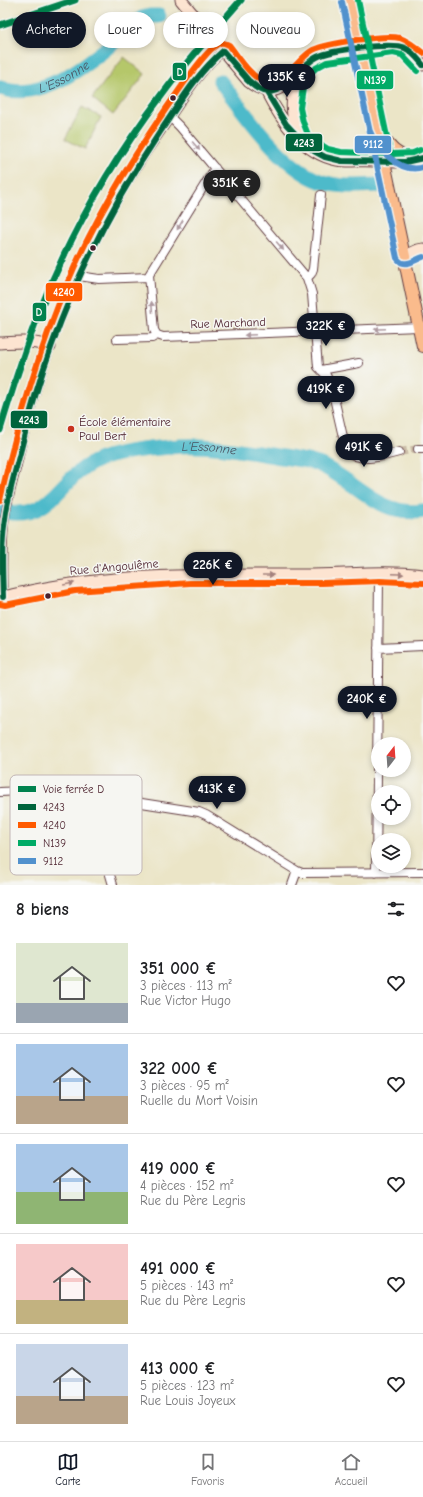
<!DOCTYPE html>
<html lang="fr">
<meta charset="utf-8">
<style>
body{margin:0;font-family:"Comic Neue",sans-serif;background:#f2f2f2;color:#202124;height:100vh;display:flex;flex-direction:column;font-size:15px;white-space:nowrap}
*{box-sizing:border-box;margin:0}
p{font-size:13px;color:#757577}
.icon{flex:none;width:22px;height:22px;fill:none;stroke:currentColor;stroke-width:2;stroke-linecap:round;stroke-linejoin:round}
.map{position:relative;height:885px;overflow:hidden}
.drawer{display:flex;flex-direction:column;background:#fff;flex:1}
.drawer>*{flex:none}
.top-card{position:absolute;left:12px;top:12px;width:399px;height:36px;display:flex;gap:8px}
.needle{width:26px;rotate:17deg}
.fabs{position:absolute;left:371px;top:737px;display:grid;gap:8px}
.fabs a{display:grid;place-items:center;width:40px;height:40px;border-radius:50%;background:#fff;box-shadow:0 2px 6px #0003;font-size:20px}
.price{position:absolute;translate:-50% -34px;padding:0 9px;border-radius:14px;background:#111827;color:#fff;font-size:13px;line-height:26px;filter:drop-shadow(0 1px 2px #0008)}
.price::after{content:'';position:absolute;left:50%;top:24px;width:12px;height:9px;margin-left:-6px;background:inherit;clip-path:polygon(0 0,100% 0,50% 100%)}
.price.on{background:#222;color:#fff}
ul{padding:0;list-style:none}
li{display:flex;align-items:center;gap:12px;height:100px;padding:0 16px}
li+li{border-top:1px solid #e0e0e0}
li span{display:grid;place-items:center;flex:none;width:112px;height:80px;border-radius:0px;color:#555}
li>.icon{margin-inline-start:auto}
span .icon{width:48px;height:48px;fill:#fffc;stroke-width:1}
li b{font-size:17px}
h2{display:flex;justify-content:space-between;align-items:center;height:48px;padding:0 16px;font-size:17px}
.tag{padding:0 14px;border-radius:18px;background:#fff;box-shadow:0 2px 6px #0003;font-size:14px;line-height:36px}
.tag.on{background:#111827;color:#fff}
.tabs{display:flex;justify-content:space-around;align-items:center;height:56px;border-top:1px solid #e0e0e0;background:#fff;font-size:11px;color:#757577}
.tabs a{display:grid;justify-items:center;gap:2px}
.tabs .on{color:#111827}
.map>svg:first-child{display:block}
.green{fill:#b5c76a;stroke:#80734a}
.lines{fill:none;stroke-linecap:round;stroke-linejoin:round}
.river{stroke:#4ebaca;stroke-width:15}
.street-tunnel{stroke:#cbbda8;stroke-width:8;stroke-dasharray:8 4;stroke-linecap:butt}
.street-casing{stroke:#623d42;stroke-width:10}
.secondary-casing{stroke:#623d42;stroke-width:13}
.primary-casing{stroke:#623d42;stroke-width:14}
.street{stroke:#fff;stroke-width:8}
.secondary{stroke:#fde4d1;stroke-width:11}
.primary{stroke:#fabb8c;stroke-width:12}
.primary-bridge-casing{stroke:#623d42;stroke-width:14;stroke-linecap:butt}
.primary-bridge{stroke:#fabb8c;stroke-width:12}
.bus-1-casing{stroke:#f6f6f2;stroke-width:9}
.bus-2-casing{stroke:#f6f6f2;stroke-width:9}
.bus-3-casing{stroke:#f6f6f2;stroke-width:9}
.bus-4-casing{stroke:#f6f6f2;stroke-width:9}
.bus-1{stroke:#00643c;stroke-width:6}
.bus-2{stroke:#ff5a00;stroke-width:6}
.bus-3{stroke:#00ab66;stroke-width:6}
.bus-4{stroke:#5191cd;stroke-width:6}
.rail-1-casing{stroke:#f6f6f2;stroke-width:10}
.rail-1{stroke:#00824e;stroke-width:7}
.oneway{fill:#ae9aa0}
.oneway2{fill:#a4827e}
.bus-dot{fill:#4a1f2b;stroke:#f6f6f2;stroke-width:1.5}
.poi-dot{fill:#c8321e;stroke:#f6f6f2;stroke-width:1.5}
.labels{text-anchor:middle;stroke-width:3;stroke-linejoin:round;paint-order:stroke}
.street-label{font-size:12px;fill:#4a1f2b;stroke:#f6f6f2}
.poi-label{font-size:12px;fill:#4a1f2b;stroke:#f6f6f2;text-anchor:start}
.water-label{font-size:13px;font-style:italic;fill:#4b5563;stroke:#f6f6f2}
.key{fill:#f6f6f2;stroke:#c2b6b6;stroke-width:1}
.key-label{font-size:11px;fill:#4a1f2b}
.line-badge{stroke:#f6f6f2;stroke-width:1.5}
.badge-label{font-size:11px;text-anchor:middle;font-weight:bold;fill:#fff}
</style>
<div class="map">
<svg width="423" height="885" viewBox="0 0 423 885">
<rect width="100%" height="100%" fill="#f6f6f2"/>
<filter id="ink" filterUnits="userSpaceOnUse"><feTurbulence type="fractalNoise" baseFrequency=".025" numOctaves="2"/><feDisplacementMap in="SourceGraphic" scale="8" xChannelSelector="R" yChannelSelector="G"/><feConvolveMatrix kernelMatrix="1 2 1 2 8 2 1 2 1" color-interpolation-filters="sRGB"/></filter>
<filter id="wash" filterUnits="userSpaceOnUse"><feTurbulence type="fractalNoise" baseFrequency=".012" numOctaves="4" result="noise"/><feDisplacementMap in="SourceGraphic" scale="16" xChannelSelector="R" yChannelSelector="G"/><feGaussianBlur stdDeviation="0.9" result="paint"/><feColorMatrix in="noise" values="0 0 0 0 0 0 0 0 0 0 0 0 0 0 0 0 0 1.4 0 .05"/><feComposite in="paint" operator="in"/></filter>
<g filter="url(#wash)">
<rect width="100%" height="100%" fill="#ebe5c7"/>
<!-- green -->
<path class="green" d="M124 57 145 74 113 115 92 98Z
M82 107 101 117 85 149 65 139Z"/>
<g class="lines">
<!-- river -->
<g class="river">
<path d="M220 81C245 113 282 168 320 181 339 188 360 186 380 185"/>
<path id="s1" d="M0 88C52 104 106 48 142 18L150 16H159"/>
<path id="s2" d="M0 511C52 523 57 480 94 462 116 451 156 448 180 446 214 444 249 452 282 457 294 459 307 460 318 464 354 479 380 518 423 511"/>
</g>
</g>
</g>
<g filter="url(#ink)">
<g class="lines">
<!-- street-tunnel -->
<path class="street-tunnel" d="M399 452 418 449"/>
<defs>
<path id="street" d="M170 117 180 127 307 278 312 294 318 367 326 375 332 389 346 450C360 464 383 456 399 452
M79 276 99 279 149 277
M307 278 311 274 313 269 321 195
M157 335 163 337 419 327
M157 335 154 330 149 275 215 168
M117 339 152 338 157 335
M321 370 359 363
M418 449H423
M3 597C2 573 2 549 4 525 6 505 12 485 17 465 43 343 94 224 167 122 182 100 202 67 223 51
M378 648 423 646
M0 792 43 790 78 793 199 812 206 815 297 871 302 873 423 872
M89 794 90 807 113 885
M376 873 379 577 380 573
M292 885 297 871"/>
<path id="secondary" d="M181 0 249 82C284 110 296 63 326 54 347 48 371 48 393 45 407 47 414 55 423 65
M296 76C292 98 289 113 299 134
M266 91C281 120 303 154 337 160 349 162 362 160 374 161 390 161 408 165 423 158
M405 256 418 250 423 249
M0 343C18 342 33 340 50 347
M0 598C99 572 203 575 305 575 344 575 384 570 423 575"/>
<path id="primary" d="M350 0 356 29
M363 63 423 346
M380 134C393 151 394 153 414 161
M367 160 372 152 377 134"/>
</defs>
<!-- street casing -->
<use href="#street" class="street-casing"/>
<!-- secondary casing -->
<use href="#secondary" class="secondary-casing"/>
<!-- primary casing -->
<use href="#primary" class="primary-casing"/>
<!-- street -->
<use href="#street" class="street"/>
<!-- secondary -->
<use href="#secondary" class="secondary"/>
<!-- primary -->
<use href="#primary" class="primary"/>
<defs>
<path id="primary-bridge" d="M356 29 363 63"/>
</defs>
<!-- primary-bridge casing -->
<use href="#primary-bridge" class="primary-bridge-casing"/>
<!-- primary-bridge -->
<use href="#primary-bridge" class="primary-bridge"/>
<defs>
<path id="bus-1" d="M223 51 248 80 259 89 266 91 286 124 304 143 314 151 325 157 342 161 405 162 423 158
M247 80C253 85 259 92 268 92 287 92 300 65 317 57 331 50 391 42 405 48 412 51 418 59 423 65
M3 597C2 571 1 544 5 519 8 494 16 469 22 445 49 332 96 228 160 132 179 104 197 73 223 51"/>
<path id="bus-2" d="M0 500C17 426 37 354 67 284 97 212 139 146 184 83 191 74 209 47 220 43 224 42 226 44 229 45 238 56 251 78 265 82 282 88 299 57 313 50 328 43 386 34 400 38 409 41 416 47 423 53
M0 604 5 605 75 591 190 583H322L380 581 423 583"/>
<path id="bus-3" d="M358 0 392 160
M417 71 402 55 393 53 327 62 316 68 304 80 300 108 303 122 309 137 328 149 341 152 392 154 413 153 420 150"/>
<path id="bus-4" d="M342 2 397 258C404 269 414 260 423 257
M369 129C376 148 400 175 423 167"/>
</defs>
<!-- bus-1 casing -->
<use href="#bus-1" class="bus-1-casing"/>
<!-- bus-2 casing -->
<use href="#bus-2" class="bus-2-casing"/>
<!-- bus-3 casing -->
<use href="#bus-3" class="bus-3-casing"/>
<!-- bus-4 casing -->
<use href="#bus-4" class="bus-4-casing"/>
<!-- bus-1 -->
<use href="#bus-1" class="bus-1"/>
<!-- bus-2 -->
<use href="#bus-2" class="bus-2"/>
<!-- bus-3 -->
<use href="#bus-3" class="bus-3"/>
<!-- bus-4 -->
<use href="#bus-4" class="bus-4"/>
<defs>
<path id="rail-1" d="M0 25 75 0
M0 430C12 390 24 351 39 313 69 236 112 161 162 95 186 62 214 31 241 0"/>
</defs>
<!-- rail-1 casing -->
<use href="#rail-1" class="rail-1-casing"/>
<!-- rail-1 -->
<use href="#rail-1" class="rail-1"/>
</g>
<!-- one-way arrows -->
<defs><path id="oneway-solid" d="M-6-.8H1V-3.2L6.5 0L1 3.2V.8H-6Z"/></defs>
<g class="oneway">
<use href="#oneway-solid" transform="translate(196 146) rotate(50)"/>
<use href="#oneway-solid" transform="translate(180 225) rotate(121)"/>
<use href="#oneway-solid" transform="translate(280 246) rotate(50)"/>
<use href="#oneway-solid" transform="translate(152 307) rotate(-95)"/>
<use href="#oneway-solid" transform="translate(380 329) rotate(177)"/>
<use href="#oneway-solid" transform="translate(250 335) rotate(178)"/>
</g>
<g class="oneway2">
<use href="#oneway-solid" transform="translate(398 574) rotate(2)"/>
<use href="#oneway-solid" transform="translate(268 575)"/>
<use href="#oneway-solid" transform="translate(69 584) rotate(-10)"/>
</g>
</g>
<!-- markers -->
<g class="bus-dot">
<circle cx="173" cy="98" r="3.5"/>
<circle cx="93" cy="248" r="3.5"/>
<circle cx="48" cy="596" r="3.5"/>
</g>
<circle class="poi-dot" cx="71" cy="429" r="4"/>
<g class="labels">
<!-- street labels -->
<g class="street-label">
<text transform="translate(228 323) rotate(-2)" y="4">Rue Marchand</text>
<text transform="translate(114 567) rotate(-5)" y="4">Rue d'Angoulême</text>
</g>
<!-- poi labels -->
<g class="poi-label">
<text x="79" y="426">École élémentaire<tspan x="79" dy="14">Paul Bert</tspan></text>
</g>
<!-- water labels -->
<g class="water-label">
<text dy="5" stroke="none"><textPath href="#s1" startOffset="67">L'Essonne</textPath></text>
<text dy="5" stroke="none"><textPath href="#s2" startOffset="229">L'Essonne</textPath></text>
</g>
</g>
<!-- legend -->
<rect x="10" y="775" width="132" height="100" rx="6" class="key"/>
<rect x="18" y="786" width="18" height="6" fill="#00824e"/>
<rect x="18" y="804" width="18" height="6" fill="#00643c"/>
<rect x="18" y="822" width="18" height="6" fill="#ff5a00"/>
<rect x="18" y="840" width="18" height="6" fill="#00ab66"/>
<rect x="18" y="858" width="18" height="6" fill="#5191cd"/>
<g class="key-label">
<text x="43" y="793">Voie ferrée D</text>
<text x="43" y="811">4243</text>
<text x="43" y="829">4240</text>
<text x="43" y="847">N139</text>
<text x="43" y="865">9112</text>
</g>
<g class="line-badge">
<rect x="172" y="62" width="15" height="19" rx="4" fill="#00824e"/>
<rect x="356" y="70" width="38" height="20" rx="4" fill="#00ab66"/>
<rect x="285" y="133" width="38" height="19" rx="4" fill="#00643c"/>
<rect x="354" y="135" width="38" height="19" rx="4" fill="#5191cd"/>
<rect x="45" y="282" width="38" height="20" rx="4" fill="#ff5a00"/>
<rect x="32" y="302" width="15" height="20" rx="4" fill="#00824e"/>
<rect x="10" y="410" width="38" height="19" rx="4" fill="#00643c"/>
</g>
<g class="badge-label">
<text x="180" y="76">D</text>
<text x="375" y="84">N139</text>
<text x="304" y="147">4243</text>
<text x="373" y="148">9112</text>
<text x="64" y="296">4240</text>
<text x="39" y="316">D</text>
<text x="29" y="424">4243</text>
</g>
</svg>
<div class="fabs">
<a><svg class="needle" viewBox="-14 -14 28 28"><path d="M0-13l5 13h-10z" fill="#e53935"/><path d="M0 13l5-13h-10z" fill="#757577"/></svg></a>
<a><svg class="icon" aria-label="locate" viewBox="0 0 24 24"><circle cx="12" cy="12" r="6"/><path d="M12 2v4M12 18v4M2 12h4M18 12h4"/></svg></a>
<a><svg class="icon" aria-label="layers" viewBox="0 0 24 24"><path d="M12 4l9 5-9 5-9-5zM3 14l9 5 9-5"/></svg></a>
</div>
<b class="price" style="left:287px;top:98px">135K €</b>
<b class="price on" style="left:232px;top:204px">351K €</b>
<b class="price" style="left:326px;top:347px">322K €</b>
<b class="price" style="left:326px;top:410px">419K €</b>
<b class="price" style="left:364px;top:468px">491K €</b>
<b class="price" style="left:213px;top:586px">226K €</b>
<b class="price" style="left:367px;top:720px">240K €</b>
<b class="price" style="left:217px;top:810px">413K €</b>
<div class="top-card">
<a class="tag on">Acheter</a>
<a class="tag">Louer</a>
<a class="tag">Filtres</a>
<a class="tag">Nouveau</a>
</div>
</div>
<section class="drawer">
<h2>8 biens<svg class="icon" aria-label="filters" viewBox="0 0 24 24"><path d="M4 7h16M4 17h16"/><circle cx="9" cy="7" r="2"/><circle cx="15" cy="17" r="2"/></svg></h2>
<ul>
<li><span style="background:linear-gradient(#dfe7d0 75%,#9aa5b1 0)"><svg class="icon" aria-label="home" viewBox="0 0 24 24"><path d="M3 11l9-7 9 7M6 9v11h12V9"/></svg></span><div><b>351 000 €</b><p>3 pièces · 113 m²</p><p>Rue Victor Hugo</p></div><svg class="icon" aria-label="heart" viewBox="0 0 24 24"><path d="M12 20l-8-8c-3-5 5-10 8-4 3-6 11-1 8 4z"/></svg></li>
<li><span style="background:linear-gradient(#a9c7e8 65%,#b9a48a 0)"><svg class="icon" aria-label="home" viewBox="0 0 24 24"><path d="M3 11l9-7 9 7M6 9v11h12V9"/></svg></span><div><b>322 000 €</b><p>3 pièces · 95 m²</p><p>Ruelle du Mort Voisin</p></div><svg class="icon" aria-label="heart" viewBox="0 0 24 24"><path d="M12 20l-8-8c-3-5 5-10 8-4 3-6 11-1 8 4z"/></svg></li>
<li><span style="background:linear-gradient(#a9c7e8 60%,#8fb573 0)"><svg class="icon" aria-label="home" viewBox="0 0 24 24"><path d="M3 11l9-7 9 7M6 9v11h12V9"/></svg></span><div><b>419 000 €</b><p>4 pièces · 152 m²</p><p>Rue du Père Legris</p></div><svg class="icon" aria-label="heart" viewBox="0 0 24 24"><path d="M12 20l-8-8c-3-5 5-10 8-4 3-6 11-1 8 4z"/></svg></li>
<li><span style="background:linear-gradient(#f6c9c9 70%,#c2b280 0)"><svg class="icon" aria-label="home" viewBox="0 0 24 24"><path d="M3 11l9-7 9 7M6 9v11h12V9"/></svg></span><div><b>491 000 €</b><p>5 pièces · 143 m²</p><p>Rue du Père Legris</p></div><svg class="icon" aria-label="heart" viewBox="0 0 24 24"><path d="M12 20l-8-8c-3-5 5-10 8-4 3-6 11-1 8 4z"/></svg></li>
<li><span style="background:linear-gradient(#c9d6e8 65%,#b9a48a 0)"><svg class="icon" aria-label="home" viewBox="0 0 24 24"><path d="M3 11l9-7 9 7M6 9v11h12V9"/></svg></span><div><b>413 000 €</b><p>5 pièces · 123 m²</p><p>Rue Louis Joyeux</p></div><svg class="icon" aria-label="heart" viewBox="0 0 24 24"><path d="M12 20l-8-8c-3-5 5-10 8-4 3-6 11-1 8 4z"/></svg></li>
</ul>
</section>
<nav class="tabs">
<a class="on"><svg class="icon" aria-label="map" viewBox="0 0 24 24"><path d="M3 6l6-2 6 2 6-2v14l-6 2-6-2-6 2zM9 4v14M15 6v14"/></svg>Carte</a>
<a><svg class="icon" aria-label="saved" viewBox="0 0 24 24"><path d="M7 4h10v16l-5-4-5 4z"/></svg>Favoris</a>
<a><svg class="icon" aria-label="home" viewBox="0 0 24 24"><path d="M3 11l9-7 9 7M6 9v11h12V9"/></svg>Accueil</a>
</nav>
